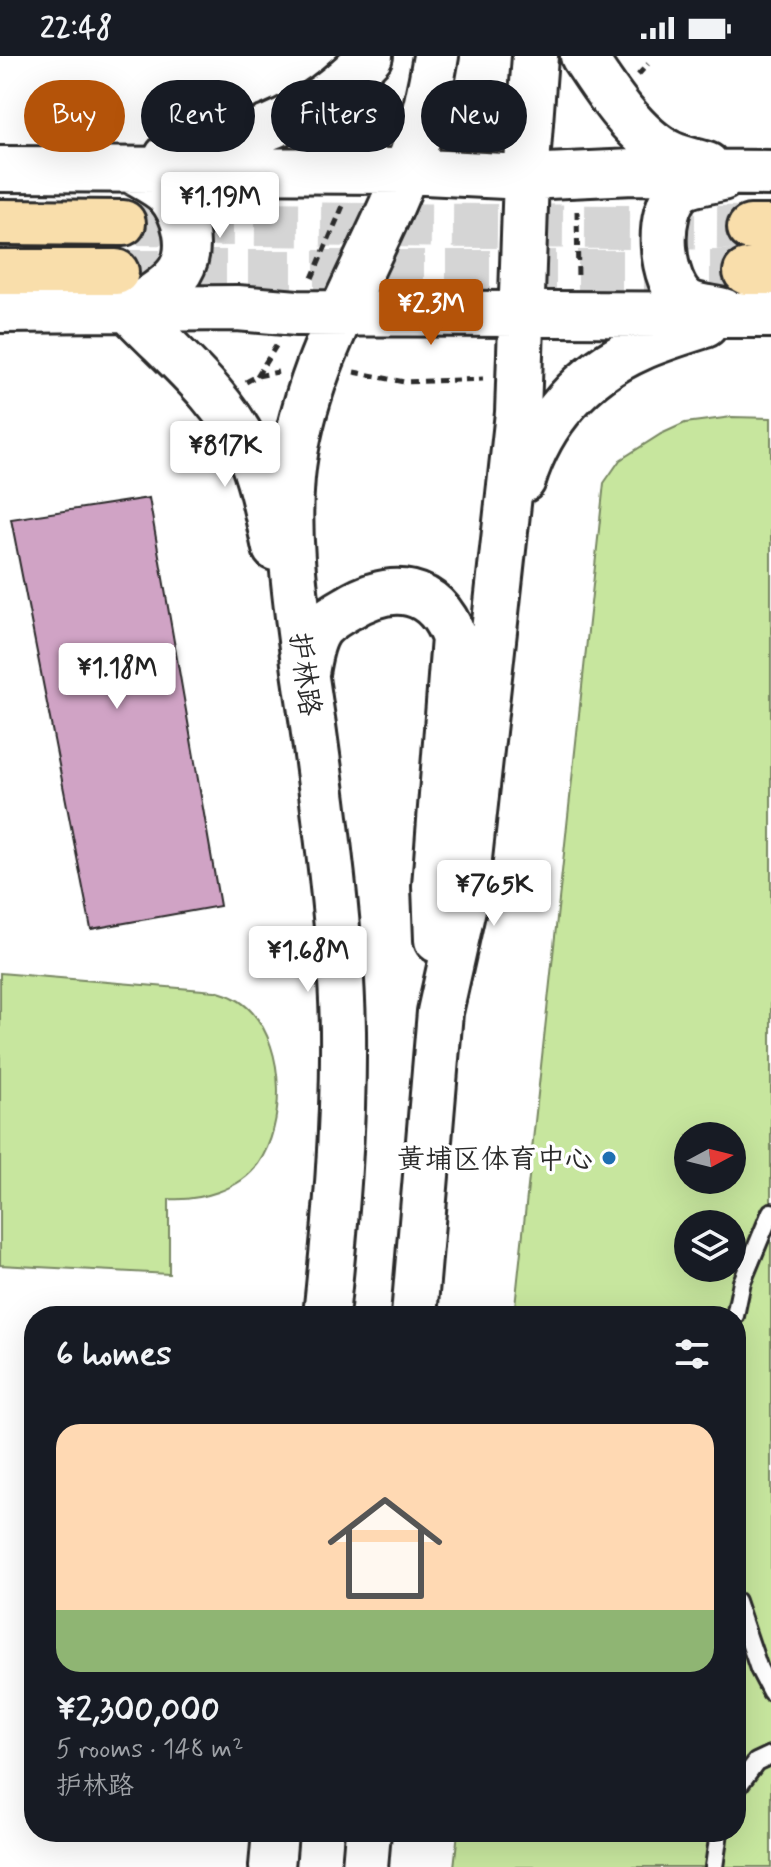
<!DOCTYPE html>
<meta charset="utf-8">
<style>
body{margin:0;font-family:Mynerve,"LXGW WenKai TC",sans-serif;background:#20242c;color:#f1f3f6;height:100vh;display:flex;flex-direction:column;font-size:30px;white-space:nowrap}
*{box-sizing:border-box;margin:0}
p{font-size:26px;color:#9ea1a6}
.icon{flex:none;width:44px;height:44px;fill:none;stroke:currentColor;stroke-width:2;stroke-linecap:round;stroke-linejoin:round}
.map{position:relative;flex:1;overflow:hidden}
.details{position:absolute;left:24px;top:1250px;width:722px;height:536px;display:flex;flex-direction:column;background:#171b24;border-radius:32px;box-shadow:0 8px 32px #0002}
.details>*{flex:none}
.banner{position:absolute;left:24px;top:24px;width:724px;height:72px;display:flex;gap:16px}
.needle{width:52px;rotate:83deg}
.buttons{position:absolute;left:674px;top:1066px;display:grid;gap:16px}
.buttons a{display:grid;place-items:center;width:72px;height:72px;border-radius:50%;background:#171b24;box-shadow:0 8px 32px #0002;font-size:40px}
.price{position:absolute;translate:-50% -68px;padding:0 18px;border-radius:8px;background:#fff;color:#222;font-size:26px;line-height:52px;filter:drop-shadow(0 2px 4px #0008)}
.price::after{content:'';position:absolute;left:50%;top:48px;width:24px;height:18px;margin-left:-12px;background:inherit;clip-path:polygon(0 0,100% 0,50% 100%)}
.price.active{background:#b45309;color:#fff}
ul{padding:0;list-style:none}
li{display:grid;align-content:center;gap:16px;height:424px;padding:0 32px}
li span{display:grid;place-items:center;height:248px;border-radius:24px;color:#555}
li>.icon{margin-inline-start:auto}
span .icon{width:144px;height:144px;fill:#fffc;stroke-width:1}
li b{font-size:34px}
h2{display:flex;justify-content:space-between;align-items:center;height:96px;padding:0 32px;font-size:34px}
.pill{padding:0 28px;border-radius:36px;background:#171b24;box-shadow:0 8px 32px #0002;font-size:28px;line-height:72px}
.pill.active{background:#b45309;color:#fff}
.status{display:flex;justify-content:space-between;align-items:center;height:56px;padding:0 40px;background:#171b24;direction:ltr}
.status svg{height:22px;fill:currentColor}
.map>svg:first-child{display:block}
.green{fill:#c7e69e;stroke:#798864;stroke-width:2;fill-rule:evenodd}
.building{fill:#d0a3c5;stroke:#2b2b2b;stroke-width:2}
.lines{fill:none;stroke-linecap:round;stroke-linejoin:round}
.primary-tunnel{stroke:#d5d5d5;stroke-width:44;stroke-dasharray:44 22;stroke-linecap:butt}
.lane-casing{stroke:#2b2b2b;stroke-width:22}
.secondary-casing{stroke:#2b2b2b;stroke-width:50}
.primary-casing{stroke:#2b2b2b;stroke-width:50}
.path{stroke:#2b2b2b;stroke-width:5;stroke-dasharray:8 6;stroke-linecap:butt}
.lane{stroke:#fff;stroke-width:16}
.secondary{stroke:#fff;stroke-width:44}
.primary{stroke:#f9deab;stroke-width:44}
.poi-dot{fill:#1f6fb2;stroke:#fff;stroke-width:3}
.labels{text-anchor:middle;stroke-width:7;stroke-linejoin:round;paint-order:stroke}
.street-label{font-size:28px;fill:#2b2b2b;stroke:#fff}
.poi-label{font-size:28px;fill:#2b2b2b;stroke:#fff;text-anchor:end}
</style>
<div class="status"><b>22:48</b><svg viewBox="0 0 49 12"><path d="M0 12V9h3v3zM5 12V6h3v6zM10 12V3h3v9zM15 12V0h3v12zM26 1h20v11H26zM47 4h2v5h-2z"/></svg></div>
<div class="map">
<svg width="771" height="1811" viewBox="0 0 771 1811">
<rect width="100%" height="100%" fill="#fff"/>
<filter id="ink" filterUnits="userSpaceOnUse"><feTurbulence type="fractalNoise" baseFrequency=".0125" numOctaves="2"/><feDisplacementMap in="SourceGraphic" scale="16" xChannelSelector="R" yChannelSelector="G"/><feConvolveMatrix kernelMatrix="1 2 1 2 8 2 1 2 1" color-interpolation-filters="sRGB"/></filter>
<g filter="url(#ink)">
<!-- green -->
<path class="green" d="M732 361 771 362V1811H454L458 1776H736V1260H514L604 427 620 404 661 378 685 367ZM688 1080H732V1124H688ZM688 1168H732V1212H688Z
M0 917 215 935C230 939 241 944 252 956 285 993 286 1068 258 1108 240 1134 199 1145 169 1143V1218L0 1209Z"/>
<!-- building -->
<path class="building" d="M149 442 220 850 91 873 11 463Z"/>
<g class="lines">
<!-- primary-tunnel -->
<path class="primary-tunnel" d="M123 167 750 172
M116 216H746"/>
<defs>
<path id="lane" d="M735 1260 742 1226 771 1156
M736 1545 759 1613 771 1636
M736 1733 756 1706 771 1699
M714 1811 719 1776"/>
<path id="secondary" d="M583 0C604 32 635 81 671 98 682 103 695 105 707 109
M167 101C196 90 227 86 257 76 300 61 339 33 370 0
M0 113 405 115 526 121 633 116 771 117
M722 122C711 125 689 127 680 134 655 155 660 227 686 245 695 251 712 252 723 255
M0 254 237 252 297 257 771 259
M130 255C172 299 224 340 249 396 262 426 268 461 275 492
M130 255C146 244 169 232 180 215 194 192 185 157 168 138 158 128 142 121 131 114
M523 424C541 365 583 317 640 292 660 283 683 276 705 269
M306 617C309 601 311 582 322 570 330 562 339 557 348 552 393 525 435 530 454 582L435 830 437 884
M326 1260C336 1165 344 1071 343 975 342 915 336 854 329 795 322 734 314 674 305 615 297 550 286 486 292 421 303 301 378 200 416 88 425 59 431 30 436 0
M414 1260 440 956 464 848 518 357 526 121 535 0
M272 1811 275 1776
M365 1811 368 1776"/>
<path id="primary" d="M0 166 123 167
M750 172H771
M0 216H116
M746 216H771"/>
</defs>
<!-- lane casing -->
<use href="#lane" class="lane-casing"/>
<!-- secondary casing -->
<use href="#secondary" class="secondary-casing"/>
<!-- primary casing -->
<use href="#primary" class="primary-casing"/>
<!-- path -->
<path class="path" d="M638 19 648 8
M577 155 578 225
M312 222 343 150
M354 316 404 326 483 323
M257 320 276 290
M246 326 257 320 278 316"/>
<!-- lane -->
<use href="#lane" class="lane"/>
<!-- secondary -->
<use href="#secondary" class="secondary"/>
<!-- primary -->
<use href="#primary" class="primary"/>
</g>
</g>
<!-- markers -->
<circle class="poi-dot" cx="609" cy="1102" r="8"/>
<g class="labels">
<!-- street labels -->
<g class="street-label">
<text transform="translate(306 618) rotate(82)" y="10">护林路</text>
</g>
<!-- poi labels -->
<g class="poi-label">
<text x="593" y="1112">黄埔区体育中心</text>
</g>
</g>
</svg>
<div class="buttons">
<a><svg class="needle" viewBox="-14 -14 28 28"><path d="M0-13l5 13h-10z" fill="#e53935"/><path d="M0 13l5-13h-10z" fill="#9ea1a6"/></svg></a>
<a><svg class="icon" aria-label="layers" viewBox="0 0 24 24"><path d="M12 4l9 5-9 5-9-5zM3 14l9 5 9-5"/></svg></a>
</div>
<b class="price" style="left:220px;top:184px">¥1.19M</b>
<b class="price active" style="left:431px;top:291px">¥2.3M</b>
<b class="price" style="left:225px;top:433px">¥817K</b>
<b class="price" style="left:117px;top:655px">¥1.18M</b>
<b class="price" style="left:494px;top:872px">¥765K</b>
<b class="price" style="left:308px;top:938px">¥1.68M</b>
<div class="banner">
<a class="pill active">Buy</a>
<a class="pill">Rent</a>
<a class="pill">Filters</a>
<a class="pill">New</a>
</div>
<section class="details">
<h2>6 homes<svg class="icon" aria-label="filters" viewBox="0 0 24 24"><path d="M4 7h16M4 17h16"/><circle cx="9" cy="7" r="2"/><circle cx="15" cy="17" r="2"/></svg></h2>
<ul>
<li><span style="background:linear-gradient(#ffd9b3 75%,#8fb573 0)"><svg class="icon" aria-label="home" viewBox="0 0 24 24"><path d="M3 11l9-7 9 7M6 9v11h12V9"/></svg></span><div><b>¥2,300,000</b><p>5 rooms · 148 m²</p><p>护林路</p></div></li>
</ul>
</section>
</div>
